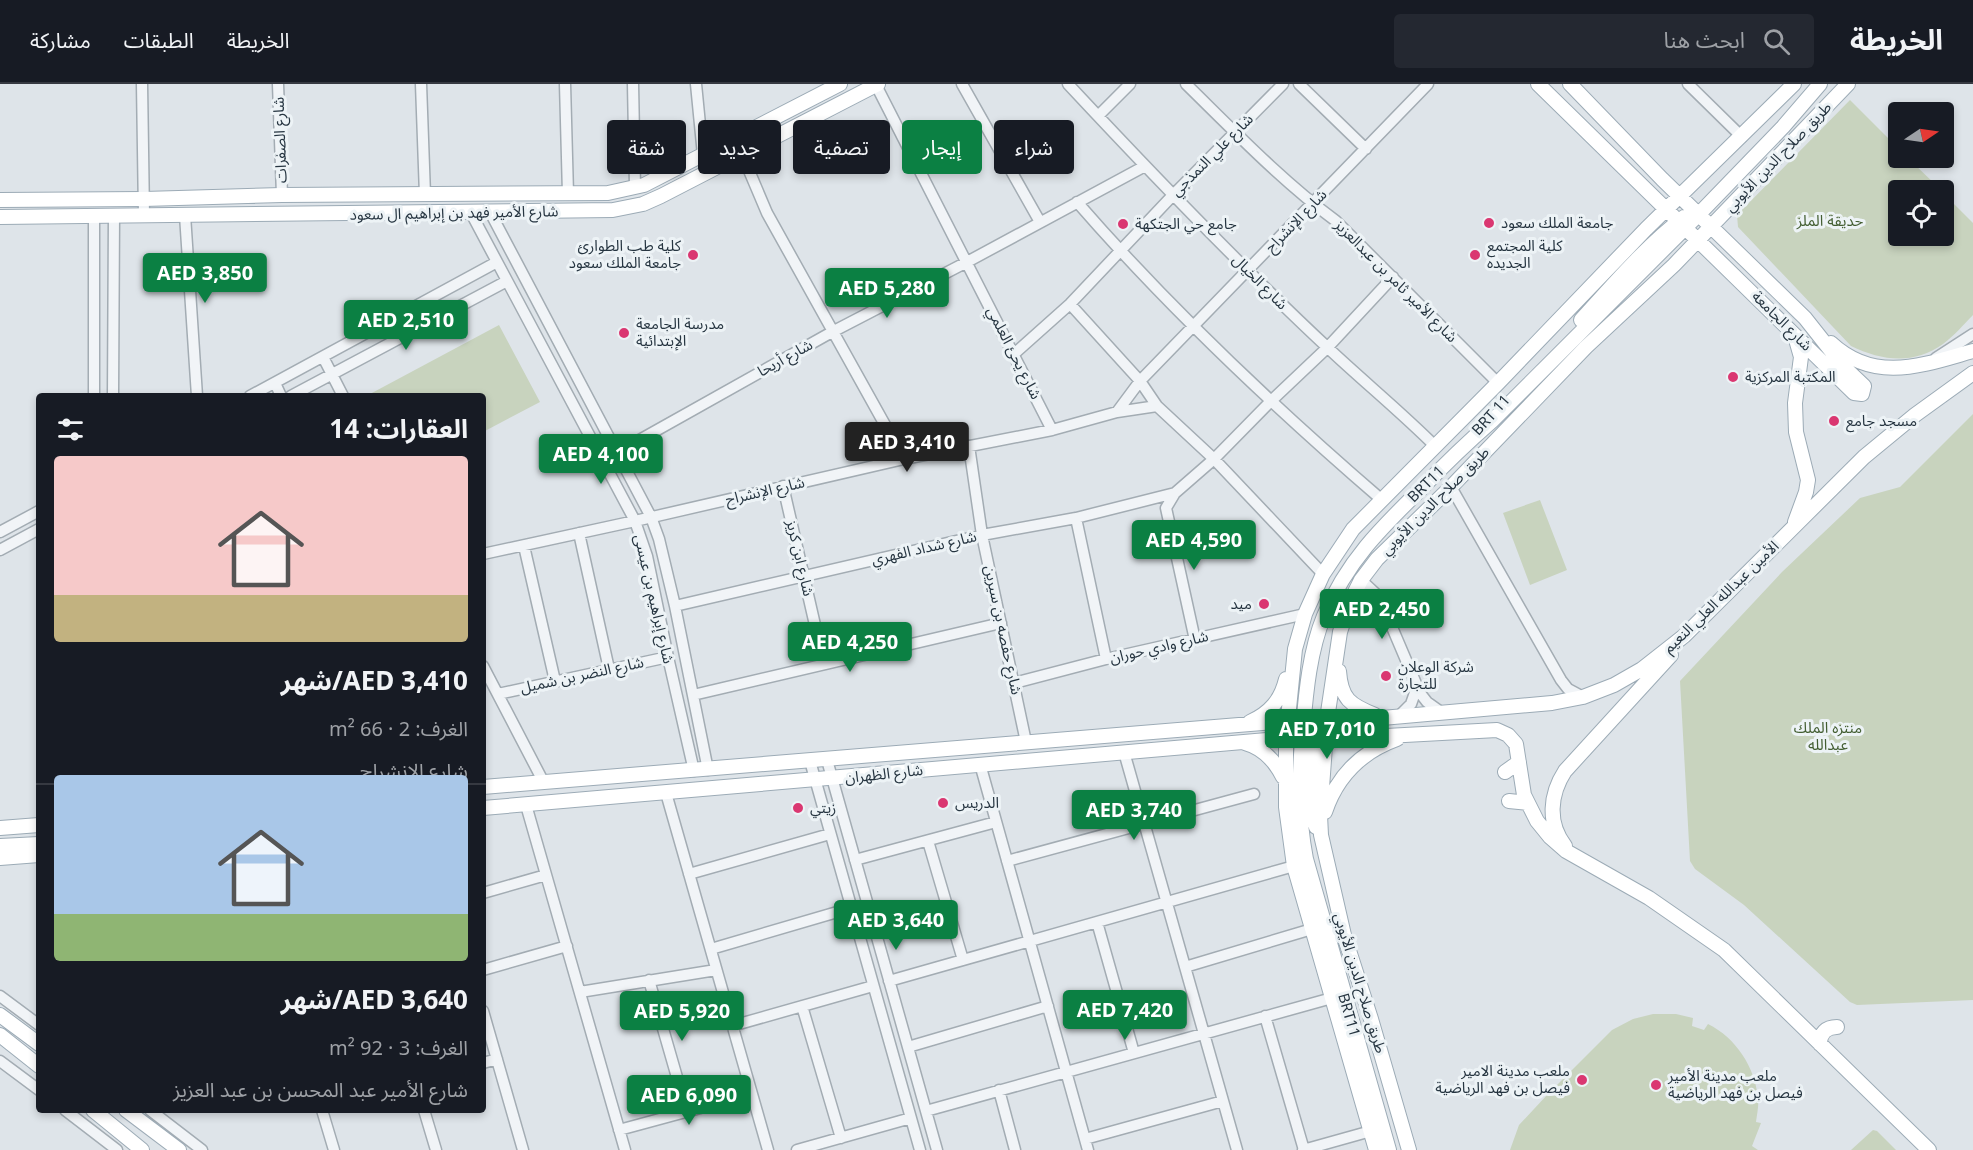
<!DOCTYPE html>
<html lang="ar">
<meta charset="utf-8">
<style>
body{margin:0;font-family:"Noto Sans","Noto Sans Arabic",sans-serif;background:#242831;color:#f1f3f6;direction:rtl;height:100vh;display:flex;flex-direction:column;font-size:22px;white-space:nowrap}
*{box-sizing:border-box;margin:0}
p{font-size:20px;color:#9ea1a6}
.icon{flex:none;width:33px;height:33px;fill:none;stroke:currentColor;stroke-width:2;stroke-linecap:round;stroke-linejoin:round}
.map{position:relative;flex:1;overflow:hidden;direction:ltr}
.side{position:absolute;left:36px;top:309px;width:450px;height:720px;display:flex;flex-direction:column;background:#171b24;border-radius:6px;box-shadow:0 3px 9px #0003;direction:rtl}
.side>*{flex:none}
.guide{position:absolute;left:504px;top:36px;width:570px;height:54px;direction:rtl;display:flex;gap:12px}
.needle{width:39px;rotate:77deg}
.tools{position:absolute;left:1888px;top:18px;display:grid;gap:12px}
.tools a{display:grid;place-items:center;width:66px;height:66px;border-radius:6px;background:#171b24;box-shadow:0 3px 9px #0003;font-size:30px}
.price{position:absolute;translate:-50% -51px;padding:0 14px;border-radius:6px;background:#0b8043;color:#fff;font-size:20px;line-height:39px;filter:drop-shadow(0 2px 3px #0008)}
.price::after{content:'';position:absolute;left:50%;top:36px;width:18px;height:14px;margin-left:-9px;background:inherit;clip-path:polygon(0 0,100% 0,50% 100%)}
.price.selected{background:#222;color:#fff}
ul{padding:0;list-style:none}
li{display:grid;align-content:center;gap:12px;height:318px;padding:0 18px}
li+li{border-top:2px solid #363941}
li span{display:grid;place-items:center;height:186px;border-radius:6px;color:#555}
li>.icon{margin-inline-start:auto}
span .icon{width:108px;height:108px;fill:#fffc;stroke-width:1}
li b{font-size:26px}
h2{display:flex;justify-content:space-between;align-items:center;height:72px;padding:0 18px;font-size:26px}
.tag{padding:0 21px;border-radius:6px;background:#171b24;box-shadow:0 3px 9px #0003;font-size:21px;line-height:54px}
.tag.selected{background:#0b8043;color:#fff}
header{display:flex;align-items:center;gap:36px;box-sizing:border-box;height:84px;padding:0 30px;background:#171b24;border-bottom:2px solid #363941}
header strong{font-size:28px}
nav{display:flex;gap:33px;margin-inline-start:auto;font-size:21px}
.search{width:420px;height:54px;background:#242831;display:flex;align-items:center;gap:15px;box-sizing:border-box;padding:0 21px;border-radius:6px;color:#9ea1a6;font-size:22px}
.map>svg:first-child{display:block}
.green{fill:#c8d3be}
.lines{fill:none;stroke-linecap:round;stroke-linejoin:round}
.minor-casing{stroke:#a3acb3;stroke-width:13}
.major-casing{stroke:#9cabb6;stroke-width:16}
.minor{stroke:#f1f4f7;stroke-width:10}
.major{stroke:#fff;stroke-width:14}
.poi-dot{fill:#da3771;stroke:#edf3f6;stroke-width:2}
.labels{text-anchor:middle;stroke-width:6;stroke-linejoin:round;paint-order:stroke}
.street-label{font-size:15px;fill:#263541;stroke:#edf3f6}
.park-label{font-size:15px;fill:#435e32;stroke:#edf3f6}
.poi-label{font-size:15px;fill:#263541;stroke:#edf3f6;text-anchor:start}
</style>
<header>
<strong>الخريطة</strong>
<div class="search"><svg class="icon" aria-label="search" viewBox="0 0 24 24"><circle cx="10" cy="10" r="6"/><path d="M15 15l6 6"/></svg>ابحث هنا</div>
<nav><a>الخريطة</a><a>الطبقات</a><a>مشاركة</a></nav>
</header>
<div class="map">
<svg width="1973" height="1066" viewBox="0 0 1973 1066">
<rect width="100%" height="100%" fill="#dee4e9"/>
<!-- green -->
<path class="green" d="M1850 16 1899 65V74H1908L1941 106H1899V152H1944V110L1973 139V231C1964 240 1954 252 1943 260 1914 281 1882 277 1851 262L1738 143 1737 131Z
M499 241 540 318 483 348V312H370V310Z
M1973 330V916L1857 921 1850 918 1744 821 1695 785 1690 777 1680 597 1782 488 1860 414 1900 403Z
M1540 416 1567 486 1530 501 1503 429Z
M1653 930H1676L1693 934 1692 942 1704 946 1708 940C1736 954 1755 983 1758 1014 1759 1022 1757 1030 1756 1038L1761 1039 1752 1062 1758 1066H1510L1519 1041 1547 1011 1612 946 1633 935Z
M1873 1046 1877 1047 1896 1066H1851Z"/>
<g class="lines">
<defs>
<path id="minor" d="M142 0 144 131
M278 0 282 111
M421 0 425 111
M565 0 568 110
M633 0 635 103
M696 0 703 71
M962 0 1040 138
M1068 0C1152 90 1238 180 1328 264 1363 297 1401 328 1435 362
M1186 0C1234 47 1282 97 1336 137L1498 299
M1299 0 1366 65
M1688 0 1742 53
M876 1 1052 346
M1098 32 1130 0
M742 70 767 129 904 375
M1077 118C1170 225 1274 323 1382 416
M490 128 651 433 659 455 675 522 708 686
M471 129 635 437 647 472 668 573 694 687
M94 131V312
M185 131 197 312
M1070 220 1140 297 1157 322 1214 375 1323 490
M1014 270 1070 220 1174 110 1283 0
M323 273 343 312
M1936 274 1973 250
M275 299 281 312
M113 312 114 131
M250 312 497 178
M291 312 507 197
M1117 328 1140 297 1428 0
M969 362 982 451 1026 658
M618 368 832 248 967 178 1145 82
M783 402 824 580
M1451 403 1561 596 1568 605 1583 613
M1076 434 1106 575
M0 448 39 427
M579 449 609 585
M524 462 555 597
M0 466 39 445
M483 470 635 437 904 375 1052 346 1117 328 1157 322
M1361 496 1376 510 1383 522 1420 609 1427 618 1441 628
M675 522 982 451 1076 434 1175 409
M1195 556 1166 424 1175 409 1214 375 1271 317 1327 264 1393 193
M483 582 543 697
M1014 599 1106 575 1305 530
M498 610 668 573
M693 611 1001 539
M1399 632 1411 620 1417 603
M1124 668 1237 1066
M827 676 937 1066
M810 677 920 1066
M980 680 1088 1066
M666 709 768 1066
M526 721 625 1066
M928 757 963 876
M855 776 996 738
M1007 777 1254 710
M689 790 830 750
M483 809 546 791
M1097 838 1134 969
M711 865 851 824
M1185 883 1312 845
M483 886 567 862
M649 896 687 1028
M889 897 1294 782
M580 908 716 886
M0 912 39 941
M802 922 841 1054
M483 927 523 1066
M1265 932 1304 1066
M732 942 873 902
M908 963 1048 922
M0 977 39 1006
M483 979 497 975
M999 1006 1015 1066
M65 1026 117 1066
M150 1026 202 1066
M322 1026 334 1066
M424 1026 436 1066
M926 1027 1332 914
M619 1046 752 1010
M1085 1055 1223 1017
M797 1066 911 1034
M1303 1066 1371 1047"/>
<path id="major" d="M1538 0 1854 309 1862 310 1864 302 1843 282 1805 234 1662 95 1570 0
M0 116 144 115 282 111 608 109 644 101 840 0
M0 133 613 126 643 120 661 112 878 0
M1581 236C1614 200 1646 162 1684 133
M1795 252 1801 273 1795 319 1796 348 1808 396 1806 408 1795 438
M1831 259C1875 300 1923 281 1973 267
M1339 587C1341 615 1350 621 1375 631
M1250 638C1270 629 1281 616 1286 595
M1305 647C1322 673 1303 712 1316 743
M1245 659C1263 664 1275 677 1283 693
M1505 688 1519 678
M483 703 1288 637 1382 634 1552 619 1583 613 1614 601 1642 585 1684 552 1864 373 1915 331 1973 289
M1509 717 1528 719
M483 724 1278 655 1368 653 1497 646 1508 651 1516 660 1524 711 1537 737 1550 753 1566 767 1649 814 1724 866 1929 1066
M1325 728C1337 692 1361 668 1397 655
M0 744 39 741
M0 762 39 760
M1565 762C1547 739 1550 710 1565 687L1671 571
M0 774 39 771
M0 931 39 960
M0 951 39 982
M1820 960C1820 949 1826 943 1837 943
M93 1026 142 1066
M126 1026 179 1066
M1376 1066 1294 782 1286 723V654L1295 565 1305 530 1323 490 1353 445 1498 299 1646 145 1794 0
M1389 1066 1306 775C1297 728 1299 691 1303 644 1306 607 1310 566 1324 532 1347 477 1381 444 1423 403 1445 380 1468 358 1492 337L1699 130 1783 43 1820 0
M1409 1066 1371 935 1344 851 1321 751 1320 731 1327 635 1340 548 1349 520 1361 496 1377 475 1451 403 1586 263 1674 181 1848 0"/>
</defs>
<!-- minor casing -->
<use href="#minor" class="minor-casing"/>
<!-- major casing -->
<use href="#major" class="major-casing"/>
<!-- minor -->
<use href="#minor" class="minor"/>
<!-- major -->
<use href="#major" class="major"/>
</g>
<!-- markers -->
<g class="poi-dot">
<circle cx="1489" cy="139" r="6"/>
<circle cx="1123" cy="140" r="6"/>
<circle cx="693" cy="171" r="6"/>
<circle cx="1475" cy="171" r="6"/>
<circle cx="624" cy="249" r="6"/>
<circle cx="1733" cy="293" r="6"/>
<circle cx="1834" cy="337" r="6"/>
<circle cx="1264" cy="520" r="6"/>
<circle cx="1386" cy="592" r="6"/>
<circle cx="943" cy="719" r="6"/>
<circle cx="798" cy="724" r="6"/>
<circle cx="1582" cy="996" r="6"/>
<circle cx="1656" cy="1001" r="6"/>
</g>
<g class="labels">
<!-- street labels -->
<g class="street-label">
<text transform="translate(280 56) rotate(-92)" y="5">شارع الصفرات</text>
<text transform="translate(1212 71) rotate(-45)" y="5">شارع علي النمذجي</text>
<text transform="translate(1778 73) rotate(-46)" y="5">طريق صلاح الدين الأيوبي</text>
<text transform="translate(454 129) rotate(-1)" y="5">شارع الأمير فهد بن إبراهيم ال سعود</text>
<text transform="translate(1296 137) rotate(-46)" y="5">شارع الإنشراح</text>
<text transform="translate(1396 197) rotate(45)" y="5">شارع الأمير ثامر بن عبدالعزيز</text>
<text transform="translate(1260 198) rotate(45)" y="5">شارع الخيال</text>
<text transform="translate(1782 237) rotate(45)" y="5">شارع الجامعة</text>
<text transform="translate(1014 269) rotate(63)" y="5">شارع يحئ العلمي</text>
<text transform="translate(785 274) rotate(-29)" y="5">شارع أريحا</text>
<text transform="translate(1491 331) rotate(-48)" y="5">BRT 11</text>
<text transform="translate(1426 400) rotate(-45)" y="5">BRT11</text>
<text transform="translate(765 407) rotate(-13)" y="5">شارع الإنشراح</text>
<text transform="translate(1435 417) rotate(-45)" y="5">طريق صلاح الدين الأيوبي</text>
<text transform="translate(924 464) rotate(-13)" y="5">شارع شداد الفهري</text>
<text transform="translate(800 474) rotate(77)" y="5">شارع ابن كريز</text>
<text transform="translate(1721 513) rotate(-44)" y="5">الأمين عبدالله العلي النعيم</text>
<text transform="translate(654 515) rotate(77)" y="5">شارع إبراهيم بن عيسى</text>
<text transform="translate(1003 546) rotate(78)" y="5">شارع حفصه بن سيرين</text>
<text transform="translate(1159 563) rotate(-13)" y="5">شارع وادي حوران</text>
<text transform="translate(582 591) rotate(-12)" y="5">شارع النضر بن شميل</text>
<text transform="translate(884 690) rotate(-6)" y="5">شارع الظهران</text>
<text transform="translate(1360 899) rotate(73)" y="5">طريق صلاح الدين الأيوبي</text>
<text transform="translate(1349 931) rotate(74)" y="5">BRT11</text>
</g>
<!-- park labels -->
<g class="park-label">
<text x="1830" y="142">حديقة الملز</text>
<text x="1828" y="649">منتزه الملك<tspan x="1828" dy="17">عبدالله</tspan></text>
</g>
<!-- poi labels -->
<g class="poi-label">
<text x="1501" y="144">جامعة الملك سعود</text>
<text x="1135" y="145">جامع حي الجتكهة</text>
<text x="681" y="167" text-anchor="end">كلية طب الطوارئ<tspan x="681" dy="17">جامعة الملك سعود</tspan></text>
<text x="1487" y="167">كلية المجتمع<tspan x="1487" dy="17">الجديده</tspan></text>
<text x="636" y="245">مدرسة الجامعة<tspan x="636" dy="17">الإبتدائية</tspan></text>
<text x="1745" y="298">المكتبة المركزية</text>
<text x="1846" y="342">مسجد جامع</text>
<text x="1252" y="525" text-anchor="end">ميد</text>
<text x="1398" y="588">شركة الوعلان<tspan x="1398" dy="17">للتجارة</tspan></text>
<text x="955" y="724">الدريس</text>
<text x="810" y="729">زيتي</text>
<text x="1570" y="992" text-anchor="end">ملعب مدينة الامير<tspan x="1570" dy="17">فيصل بن فهد الرياضية</tspan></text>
<text x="1668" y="997">ملعب مدينة الأمير<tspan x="1668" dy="17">فيصل بن فهد الرياضية</tspan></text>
</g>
</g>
</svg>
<div class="tools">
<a><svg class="needle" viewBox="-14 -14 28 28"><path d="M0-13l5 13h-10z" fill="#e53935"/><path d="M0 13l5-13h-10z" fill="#9ea1a6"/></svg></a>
<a><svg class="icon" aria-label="locate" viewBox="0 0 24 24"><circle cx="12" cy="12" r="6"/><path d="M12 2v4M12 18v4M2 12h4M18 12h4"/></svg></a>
</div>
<b class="price" style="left:205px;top:220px">AED 3,850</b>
<b class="price" style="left:887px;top:235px">AED 5,280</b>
<b class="price" style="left:406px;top:267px">AED 2,510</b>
<b class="price selected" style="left:907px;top:389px">AED 3,410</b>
<b class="price" style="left:601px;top:401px">AED 4,100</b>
<b class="price" style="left:1194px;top:487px">AED 4,590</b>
<b class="price" style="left:1382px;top:556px">AED 2,450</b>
<b class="price" style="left:850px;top:589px">AED 4,250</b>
<b class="price" style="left:1327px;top:676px">AED 7,010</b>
<b class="price" style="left:1134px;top:757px">AED 3,740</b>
<b class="price" style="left:896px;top:867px">AED 3,640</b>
<b class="price" style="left:1125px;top:957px">AED 7,420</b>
<b class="price" style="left:682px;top:958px">AED 5,920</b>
<b class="price" style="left:689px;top:1042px">AED 6,090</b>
<div class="guide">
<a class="tag">شراء</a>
<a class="tag selected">إيجار</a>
<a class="tag">تصفية</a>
<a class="tag">جديد</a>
<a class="tag">شقة</a>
</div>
<section class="side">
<h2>العقارات: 14<svg class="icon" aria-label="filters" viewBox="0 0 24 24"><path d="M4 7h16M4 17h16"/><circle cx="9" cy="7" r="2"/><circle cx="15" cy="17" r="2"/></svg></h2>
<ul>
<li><span style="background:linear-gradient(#f6c9c9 75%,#c2b280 0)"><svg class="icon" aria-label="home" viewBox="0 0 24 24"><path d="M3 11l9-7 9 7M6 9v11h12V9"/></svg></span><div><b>AED 3,410/شهر</b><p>الغرف: 2 · 66 m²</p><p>شارع الإنشراح</p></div></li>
<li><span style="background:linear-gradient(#a9c7e8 75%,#8fb573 0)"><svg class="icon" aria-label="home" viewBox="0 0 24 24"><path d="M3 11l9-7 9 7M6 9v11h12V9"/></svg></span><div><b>AED 3,640/شهر</b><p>الغرف: 3 · 92 m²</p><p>شارع الأمير عبد المحسن بن عبد العزيز</p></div></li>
</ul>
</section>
</div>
